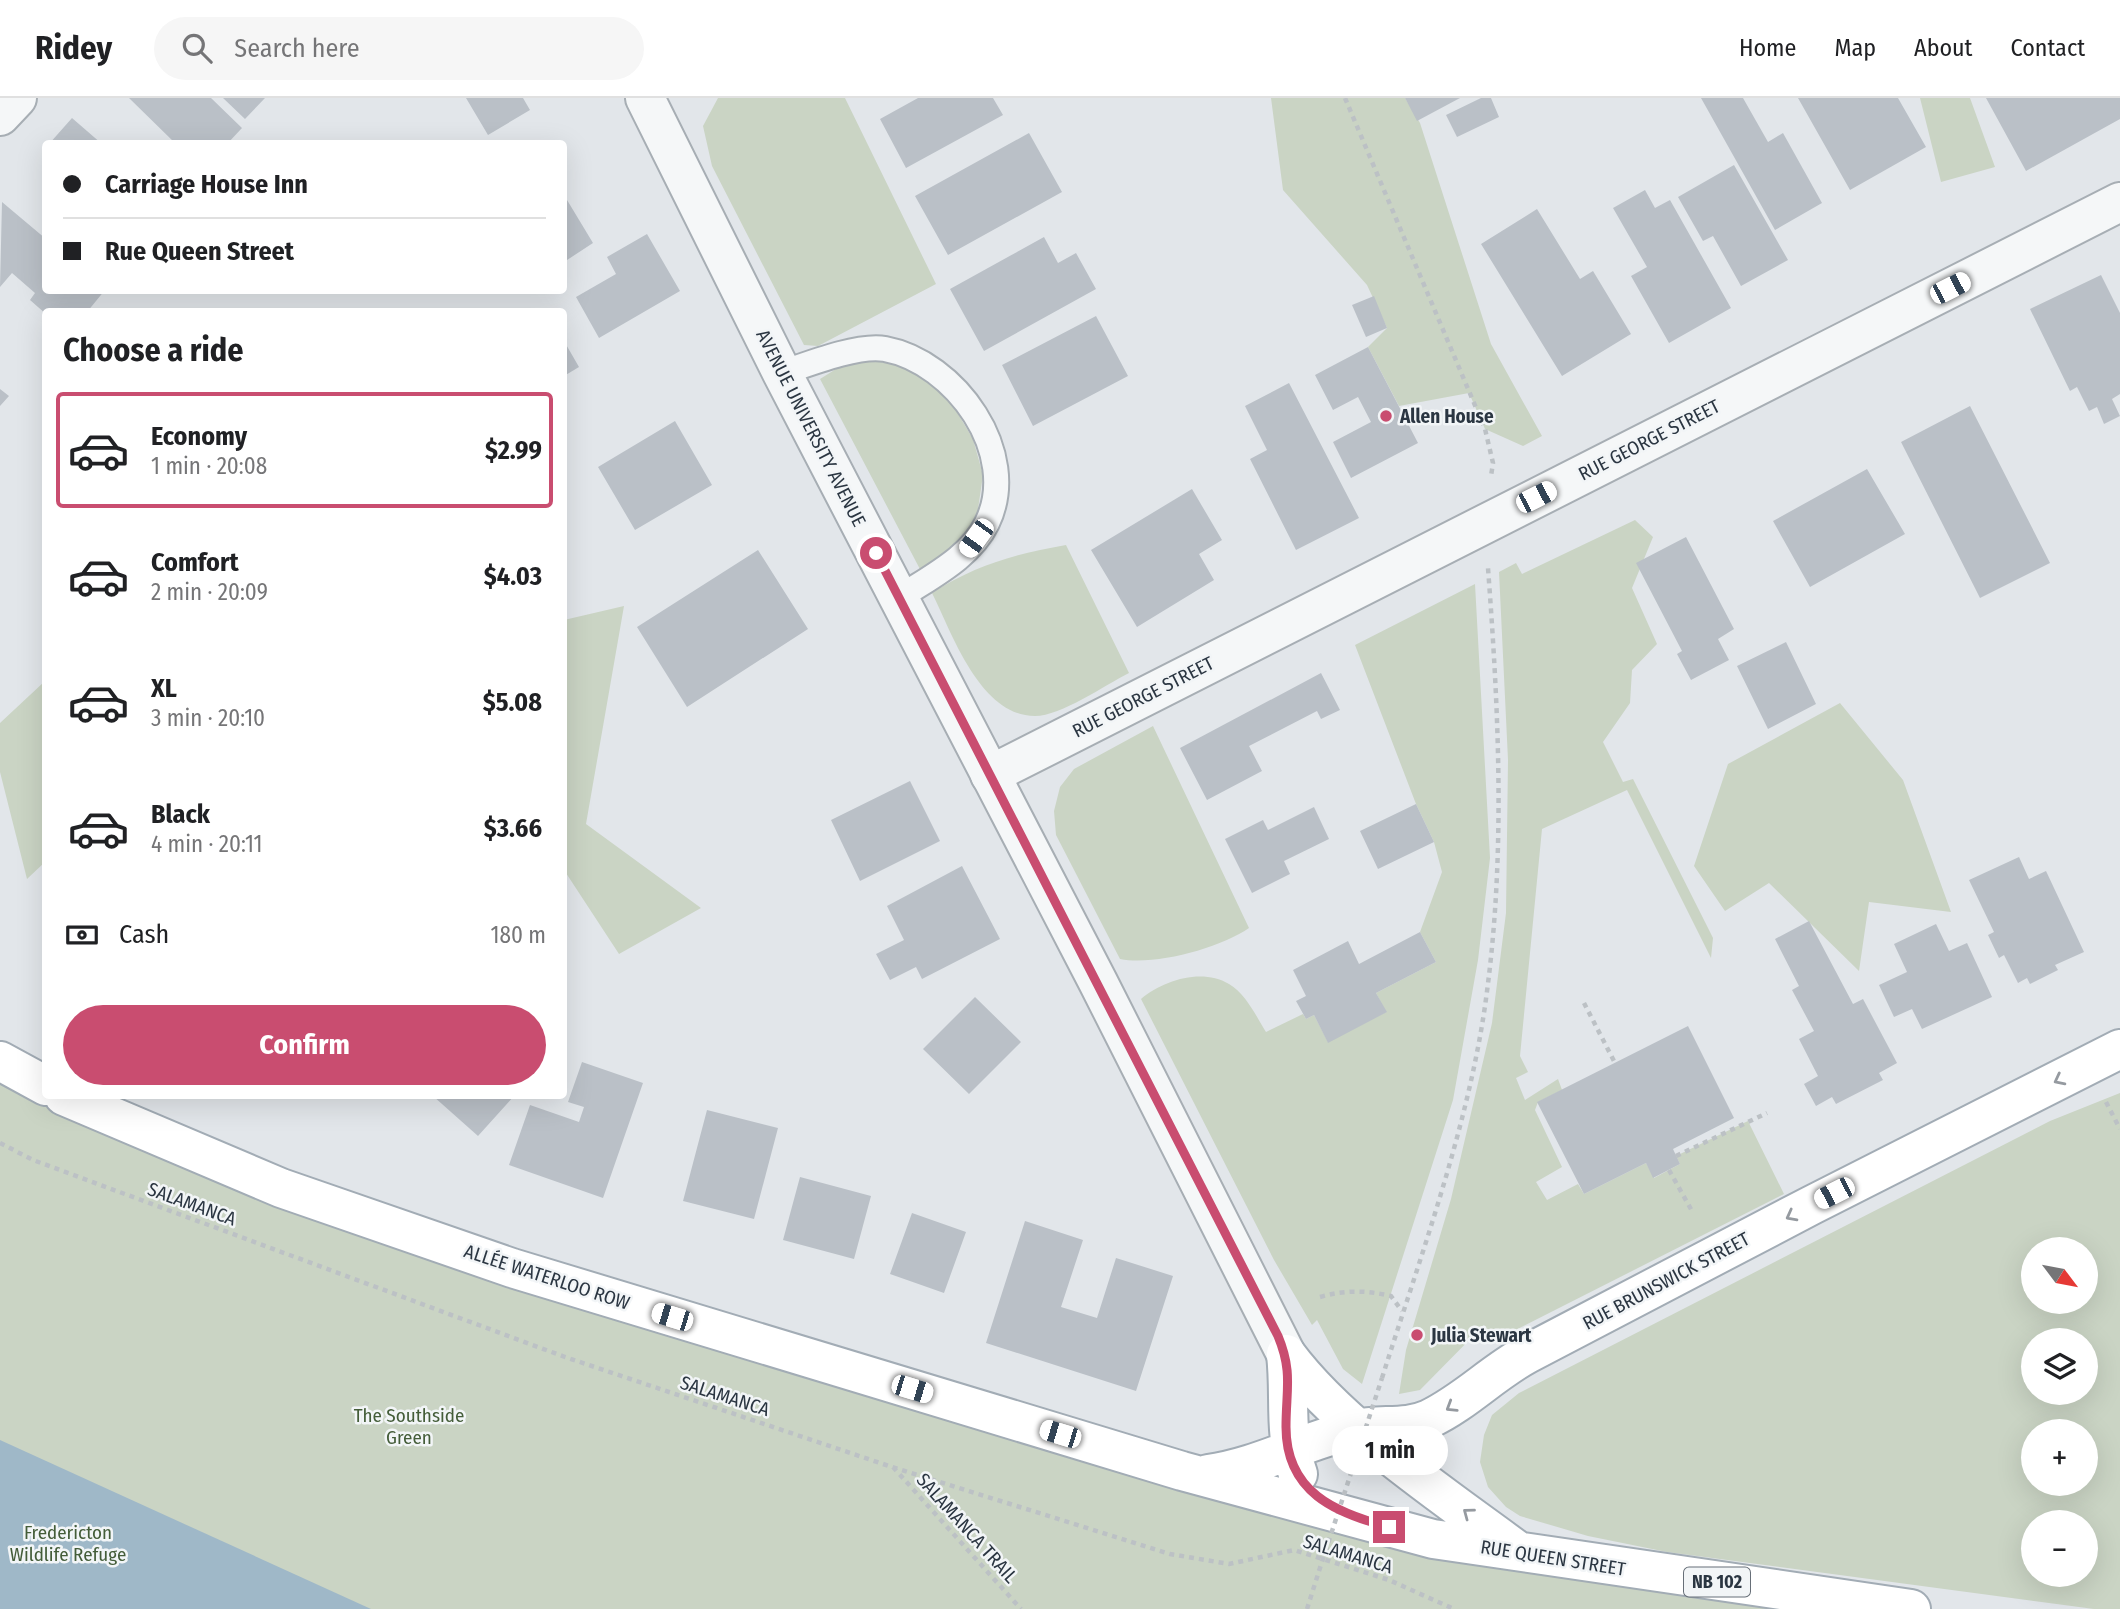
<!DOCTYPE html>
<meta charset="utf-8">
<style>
:root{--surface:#fff;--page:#f6f6f6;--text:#202124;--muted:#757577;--line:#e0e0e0;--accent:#c94d70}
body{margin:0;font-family:"Fira Sans Condensed",sans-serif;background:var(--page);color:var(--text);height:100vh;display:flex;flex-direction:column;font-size:26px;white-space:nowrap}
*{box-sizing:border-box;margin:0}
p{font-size:23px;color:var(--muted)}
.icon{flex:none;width:38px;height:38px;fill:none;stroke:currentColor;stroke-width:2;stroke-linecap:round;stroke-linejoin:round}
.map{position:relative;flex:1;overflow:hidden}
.details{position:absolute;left:42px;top:210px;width:525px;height:791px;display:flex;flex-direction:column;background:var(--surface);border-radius:7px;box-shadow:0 7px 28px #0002}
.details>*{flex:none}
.hud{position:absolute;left:42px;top:42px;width:525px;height:154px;border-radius:7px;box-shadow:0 7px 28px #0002;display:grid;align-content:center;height:154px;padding:0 21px;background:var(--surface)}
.needle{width:46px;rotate:122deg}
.buttons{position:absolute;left:2021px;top:1139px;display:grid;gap:14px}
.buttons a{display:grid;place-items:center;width:77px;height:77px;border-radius:50%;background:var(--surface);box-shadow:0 7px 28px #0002;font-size:35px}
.end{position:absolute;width:32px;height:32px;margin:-16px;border:9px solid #c94d70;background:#fff;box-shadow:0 0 0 4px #fff}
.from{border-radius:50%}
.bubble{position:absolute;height:49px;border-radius:24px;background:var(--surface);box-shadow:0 7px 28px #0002;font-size:23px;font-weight:700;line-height:49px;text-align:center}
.car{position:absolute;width:21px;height:42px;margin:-21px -10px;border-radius:9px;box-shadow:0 0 5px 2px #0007;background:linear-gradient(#fff 24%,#345 0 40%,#fff 0 76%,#345 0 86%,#fff 0)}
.hud b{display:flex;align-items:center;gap:24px;height:66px;font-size:26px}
.hud b+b{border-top:2px solid var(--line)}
.hud i{width:18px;height:18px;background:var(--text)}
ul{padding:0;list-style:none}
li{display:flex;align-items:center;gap:21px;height:116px;margin:0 14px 10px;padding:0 7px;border:4px solid transparent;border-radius:7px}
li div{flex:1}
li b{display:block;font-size:26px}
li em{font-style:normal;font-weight:700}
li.active{border-color:var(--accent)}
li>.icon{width:63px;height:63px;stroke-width:1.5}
h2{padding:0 21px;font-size:32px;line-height:84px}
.pay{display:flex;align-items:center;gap:18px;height:77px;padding:0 21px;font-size:26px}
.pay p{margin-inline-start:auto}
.cta{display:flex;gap:14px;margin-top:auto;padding:14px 21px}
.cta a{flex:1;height:80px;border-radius:42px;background:var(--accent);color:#fff;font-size:28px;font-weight:700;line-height:80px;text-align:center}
header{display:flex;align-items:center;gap:42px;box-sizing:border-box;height:98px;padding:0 35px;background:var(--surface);border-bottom:2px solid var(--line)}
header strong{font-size:33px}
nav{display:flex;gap:38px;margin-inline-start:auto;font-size:24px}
.search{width:490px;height:63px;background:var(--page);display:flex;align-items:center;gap:18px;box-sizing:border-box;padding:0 24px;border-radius:38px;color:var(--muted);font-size:26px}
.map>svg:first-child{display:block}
.green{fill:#cad4c4;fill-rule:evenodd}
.water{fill:#9fb8c8}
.building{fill:#bac0c7}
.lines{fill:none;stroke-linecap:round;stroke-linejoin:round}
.service-casing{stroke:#a7aeb4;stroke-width:28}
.minor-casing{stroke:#a7aeb4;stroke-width:42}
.tertiary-casing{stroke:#a7aeb4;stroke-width:42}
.primary-casing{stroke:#a2acb5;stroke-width:42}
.path{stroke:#bcc1c5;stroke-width:4.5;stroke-dasharray:5 5;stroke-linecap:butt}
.service{stroke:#f5f7f8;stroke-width:24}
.minor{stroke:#f5f7f8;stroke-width:38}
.tertiary{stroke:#f5f7f8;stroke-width:38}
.primary{stroke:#fff;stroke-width:38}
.path-bridge{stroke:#bcc1c5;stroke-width:4.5;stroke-dasharray:5 5;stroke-linecap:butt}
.oneway{stroke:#959aa0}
.route{stroke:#c94d70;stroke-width:9}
.poi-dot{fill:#c94d70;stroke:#f2f5f7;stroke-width:2.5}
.labels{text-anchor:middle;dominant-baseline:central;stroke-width:5;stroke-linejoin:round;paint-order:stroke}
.shield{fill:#f2f5f7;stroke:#676f78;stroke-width:2}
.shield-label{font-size:18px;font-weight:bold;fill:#2b3642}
.poi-label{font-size:19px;font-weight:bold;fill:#2b3642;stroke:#f2f5f7;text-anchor:start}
.street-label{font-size:19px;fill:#2b3642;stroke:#f2f5f7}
.park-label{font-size:19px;fill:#445d39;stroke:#f2f5f7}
</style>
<header>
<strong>Ridey</strong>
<div class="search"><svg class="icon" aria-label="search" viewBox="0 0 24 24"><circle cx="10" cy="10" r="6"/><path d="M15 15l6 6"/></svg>Search here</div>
<nav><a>Home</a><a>Map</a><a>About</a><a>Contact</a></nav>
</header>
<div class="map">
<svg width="2120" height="1511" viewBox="0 0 2120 1511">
<rect width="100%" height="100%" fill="#e2e6ea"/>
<path class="green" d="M718,0H845L936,186L818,248L804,247L712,68L703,28Z
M1271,0H1405L1420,25L1491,246L1542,338L1523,348L1485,331L1469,295L1399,308L1368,249L1387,230L1367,187L1283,92Z
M1920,0H1970L1995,69L1941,84Z
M871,263L903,266L942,289L973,341L983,377L977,418L956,449L922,475L820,281L844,266Z
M1635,422L1653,439L1632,490L1657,546L1632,572L1630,605L1603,644L1623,684L1633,681L1705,824L1713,840L1711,860L1627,692L1542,731L1520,958L1528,974L1516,980L1525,1002L1558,981L1562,992L1538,1004L1535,1012L1562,1069L1536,1084L1547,1102L1578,1086L1584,1096L1646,1065L1654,1080L1680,1066L1676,1058L1748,1023L1784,1096L1494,1243L1484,1227L1420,1292L1399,1296L1406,1252L1451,1101L1492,925L1506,815L1508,662L1499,474L1516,465L1522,476Z
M1066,447L1129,575C1105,587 1061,618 1035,618C980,618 952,535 932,495C976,467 1015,456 1066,447Z
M1475,486L1490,760L1478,862L1453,1002L1362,1286L1343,1271L1317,1222L1312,1227L1274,1162L1141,901C1164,882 1202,870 1229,886C1246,896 1256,918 1266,934L1303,916L1306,921L1314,917L1328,944L1386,914L1376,895L1436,864L1420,834L1442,774L1434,744L1416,706L1355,547Z
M624,508L586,726L701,810L619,856L564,772V522Z
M45,583V764L27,781L0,674V625Z
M1840,605L1903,682L1951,814L1869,804L1859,873L1769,785L1725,813L1694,768L1728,666Z
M1153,628L1249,830C1220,850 1155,868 1120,861L1056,737L1054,713L1060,689L1074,671Z
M0,963L281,1090L1346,1418L1919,1511H0Z
M2120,995V1511H2094L1667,1454L1588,1438L1520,1418L1506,1409L1488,1389L1480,1364L1484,1337L1492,1317L1519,1295L2050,1023ZM2034,1152H2086V1204H2034ZM2034,1242H2086V1295H2034ZM2034,1334H2086V1386H2034ZM2034,1424H2086V1477H2034Z"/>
<path class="water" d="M0,1342L371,1511H0Z"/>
<path class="building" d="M129,0H211L242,30L227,46H176Z
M223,0H265L245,21Z
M466,0H523L530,12L488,37Z
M918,0H993L1003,17L906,70L880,21Z
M1405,0H1460L1417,23Z
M1481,0H1491L1499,19L1457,39L1446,17Z
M1701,0H1743L1768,44L1783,35L1822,105L1775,132Z
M1798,0H1898L1926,49L1850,92Z
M1986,0H2120V21L2026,73Z
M72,20L102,46H49Z
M1029,35L1062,94L948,157L915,98Z
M1734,67L1788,162L1741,188L1713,138L1703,143L1678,99Z
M1645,92L1655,110L1670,102L1731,210L1669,245L1631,178L1647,169L1613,110Z
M564,97L593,145L564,164Z
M2,104L46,141V192H105L87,214L46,216L30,202L35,195L12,175L0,189Z
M1537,111L1580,181L1593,173L1631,236L1562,278L1481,146Z
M647,136L680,193L599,240L576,199L616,176L607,159Z
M1044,139L1058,165L1076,155L1096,191L984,253L950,191Z
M2101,177L2120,215V296L2112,301L2120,318L2104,326L2097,309L2089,313L2077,289L2070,293L2030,211Z
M1374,198L1387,230L1366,239L1352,207Z
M1096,218L1128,278L1033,328L1002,267Z
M564,243L579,269L564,278Z
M1368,249L1418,345L1351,380L1333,344L1371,324L1358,299L1333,312L1315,277Z
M1289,285L1359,420L1296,452L1250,361L1267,352L1245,308Z
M0,291L9,298L0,308Z
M1970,308L2050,465L1980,500L1901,344Z
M675,323L712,387L635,432L598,369Z
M1867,371L1905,436L1810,489L1773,423Z
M1192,391L1222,442L1199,456L1214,482L1137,529L1091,452Z
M1686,439L1734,531L1718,541L1729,562L1691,582L1677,556L1682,553L1636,465Z
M758,452L808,531L687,609L637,529Z
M1786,544L1816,606L1768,631L1737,568Z
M1321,575L1340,612L1321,621L1317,613L1249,648L1262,673L1207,702L1180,650Z
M910,683L940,743L860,783L831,722Z
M1416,706L1434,744L1378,771L1360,733Z
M1314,709L1329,741L1284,763L1290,776L1252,795L1225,741L1263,722L1268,732Z
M2019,759L2029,781L2046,773L2084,854L2055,867L2058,872L2030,886L2027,880L2018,885L2004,857L1999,860L1988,837L1994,834L1969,782Z
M962,768L1000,841L922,881L916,869L890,882L876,856L904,842L887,808Z
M1809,823L1853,906L1863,901L1897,965L1879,975L1883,982L1836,1006L1832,999L1816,1008L1804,986L1818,978L1799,941L1814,933L1792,892L1799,888L1775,841Z
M1936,826L1949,853L1967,845L1992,899L1922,931L1912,911L1894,919L1879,887L1907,874L1894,846Z
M1420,834L1436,864L1376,895L1387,914L1328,945L1314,917L1306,921L1296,903L1306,898L1293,872L1348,843L1359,866Z
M975,899L1021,944L969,996L923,951Z
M1688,928L1734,1020L1673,1051L1680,1066L1653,1080L1646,1065L1584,1096L1537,1004Z
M582,964L643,985L603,1100L509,1067L530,1007L579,1024L584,1009L568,1004Z
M433,998H514L478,1038Z
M707,1012L778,1030L754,1121L683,1103Z
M800,1079L871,1098L854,1161L783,1142Z
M912,1115L966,1134L944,1195L890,1176Z
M1025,1123L1083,1142L1061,1209L1097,1220L1116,1160L1173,1178L1136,1293L986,1245Z"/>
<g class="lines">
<g class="service-casing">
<path id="service" d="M782,275C808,266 859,246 885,251C955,264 1021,355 987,425C970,460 930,479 899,500"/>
</g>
<g class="minor-casing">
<path id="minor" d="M0,18L17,0
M990,677L2120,104"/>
</g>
<g class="tertiary-casing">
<path id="tertiary" d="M645,0L782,275L1098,884L1286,1256"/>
</g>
<g class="primary-casing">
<path id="primary" d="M0,963L46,988
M64,998L281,1090L512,1170L1182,1373L1433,1441L1911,1511
M1286,1256C1340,1329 1444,1398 1518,1453
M1286,1256C1291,1299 1283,1334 1298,1376
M1208,1376C1260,1369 1305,1342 1356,1331C1380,1325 1405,1332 1429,1321C1465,1304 1492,1275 1527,1256L1812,1107L2120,951"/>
</g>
<path class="path" d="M1345,0L1485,331L1493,365L1491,378
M1584,905L1615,965
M2106,1004L2120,1031
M0,1045L33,1062L565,1259L892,1369L1170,1456L1229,1466L1294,1452L1389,1482L1454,1511
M1676,1058L1767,1015
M1669,1072L1692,1113
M1320,1199C1344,1192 1366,1192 1391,1198L1402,1213
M1382,1280C1420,1160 1467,1032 1485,908C1506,761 1499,618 1488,470
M893,1369L1021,1511
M1307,1511L1319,1473"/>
<use href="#service" class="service"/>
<use href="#minor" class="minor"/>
<use href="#tertiary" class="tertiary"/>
<use href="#primary" class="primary"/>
<path class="path-bridge" d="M1319,1473L1382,1280"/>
</g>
<defs><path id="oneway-chevron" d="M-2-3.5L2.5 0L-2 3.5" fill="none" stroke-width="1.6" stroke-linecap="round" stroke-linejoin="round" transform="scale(1.75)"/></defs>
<g class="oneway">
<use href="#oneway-chevron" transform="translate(2059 982) rotate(153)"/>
<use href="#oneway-chevron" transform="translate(1791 1118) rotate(152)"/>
<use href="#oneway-chevron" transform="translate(1451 1309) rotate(148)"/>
<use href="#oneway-chevron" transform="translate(1468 1415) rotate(-143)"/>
</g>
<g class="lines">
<path class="route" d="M876,455L1278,1238C1293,1274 1286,1292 1286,1329C1286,1394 1335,1415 1389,1429"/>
</g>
<g class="poi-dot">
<circle cx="1386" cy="318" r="7"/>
<circle cx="1417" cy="1237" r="7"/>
</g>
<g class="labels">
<rect class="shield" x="1684" y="1469.5" width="66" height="29" rx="5"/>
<g class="shield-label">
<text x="1717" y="1484">NB 102</text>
</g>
<g class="poi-label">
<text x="1400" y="318">Allen House</text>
<text x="1431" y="1237">Julia Stewart</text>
</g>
<g class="street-label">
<text transform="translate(811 330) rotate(63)">AVENUE UNIVERSITY AVENUE</text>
<text transform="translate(1649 342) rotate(-27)">RUE GEORGE STREET</text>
<text transform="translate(1143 599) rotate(-27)">RUE GEORGE STREET</text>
<text transform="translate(192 1106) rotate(20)">SALAMANCA</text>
<text transform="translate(547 1179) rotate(18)">ALLÉE WATERLOO ROW</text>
<text transform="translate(1666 1183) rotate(-28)">RUE BRUNSWICK STREET</text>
<text transform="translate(725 1298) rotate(18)">SALAMANCA</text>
<text transform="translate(967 1430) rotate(48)">SALAMANCA TRAIL</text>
<text transform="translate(1348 1456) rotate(17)">SALAMANCA</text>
<text transform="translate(1553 1460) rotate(9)">RUE QUEEN STREET</text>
</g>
<g class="park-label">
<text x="409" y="1317">The Southside<tspan x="409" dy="22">Green</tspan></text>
<text x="68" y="1434">Fredericton<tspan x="68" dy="22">Wildlife Refuge</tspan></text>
</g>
</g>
</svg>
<div class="buttons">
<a><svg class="needle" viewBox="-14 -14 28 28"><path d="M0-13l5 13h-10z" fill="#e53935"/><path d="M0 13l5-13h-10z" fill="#757577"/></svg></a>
<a><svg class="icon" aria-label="layers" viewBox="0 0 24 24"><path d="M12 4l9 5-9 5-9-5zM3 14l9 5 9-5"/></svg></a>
<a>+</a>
<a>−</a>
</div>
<i class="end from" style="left:876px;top:455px"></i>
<i class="end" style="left:1389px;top:1429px"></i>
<div class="bubble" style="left:1332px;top:1328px;width:116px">1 min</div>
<i class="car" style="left:1950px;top:190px;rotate:63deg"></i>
<i class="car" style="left:1536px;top:399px;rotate:63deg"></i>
<i class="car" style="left:976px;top:440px;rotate:216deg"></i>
<i class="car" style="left:1834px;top:1095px;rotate:243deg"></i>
<i class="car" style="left:672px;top:1219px;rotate:287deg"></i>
<i class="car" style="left:912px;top:1291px;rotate:107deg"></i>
<i class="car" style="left:1060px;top:1336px;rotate:287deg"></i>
<div class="hud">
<b><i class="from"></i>Carriage House Inn</b>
<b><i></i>Rue Queen Street</b>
</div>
<section class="details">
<h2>Choose a ride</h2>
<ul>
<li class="active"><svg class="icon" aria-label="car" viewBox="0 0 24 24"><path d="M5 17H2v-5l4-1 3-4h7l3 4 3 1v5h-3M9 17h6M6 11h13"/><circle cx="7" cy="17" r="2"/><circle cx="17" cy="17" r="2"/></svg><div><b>Economy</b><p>1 min · 20:08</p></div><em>$2.99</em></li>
<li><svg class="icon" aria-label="car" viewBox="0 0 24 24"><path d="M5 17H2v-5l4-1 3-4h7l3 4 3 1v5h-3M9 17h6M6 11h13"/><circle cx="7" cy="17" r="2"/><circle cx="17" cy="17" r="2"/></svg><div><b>Comfort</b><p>2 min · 20:09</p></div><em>$4.03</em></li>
<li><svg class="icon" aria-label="car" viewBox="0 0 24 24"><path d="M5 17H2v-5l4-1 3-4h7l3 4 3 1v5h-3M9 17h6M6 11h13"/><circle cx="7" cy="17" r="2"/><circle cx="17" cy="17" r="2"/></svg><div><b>XL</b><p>3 min · 20:10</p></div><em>$5.08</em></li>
<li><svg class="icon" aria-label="car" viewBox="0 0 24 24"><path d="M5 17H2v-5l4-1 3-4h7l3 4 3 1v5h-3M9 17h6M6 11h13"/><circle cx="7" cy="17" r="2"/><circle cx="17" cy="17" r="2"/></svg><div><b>Black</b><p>4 min · 20:11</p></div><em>$3.66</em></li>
</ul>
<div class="pay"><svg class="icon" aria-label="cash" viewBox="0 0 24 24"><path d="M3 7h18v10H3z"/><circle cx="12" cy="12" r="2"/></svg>Cash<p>180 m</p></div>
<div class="cta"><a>Confirm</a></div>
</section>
</div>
